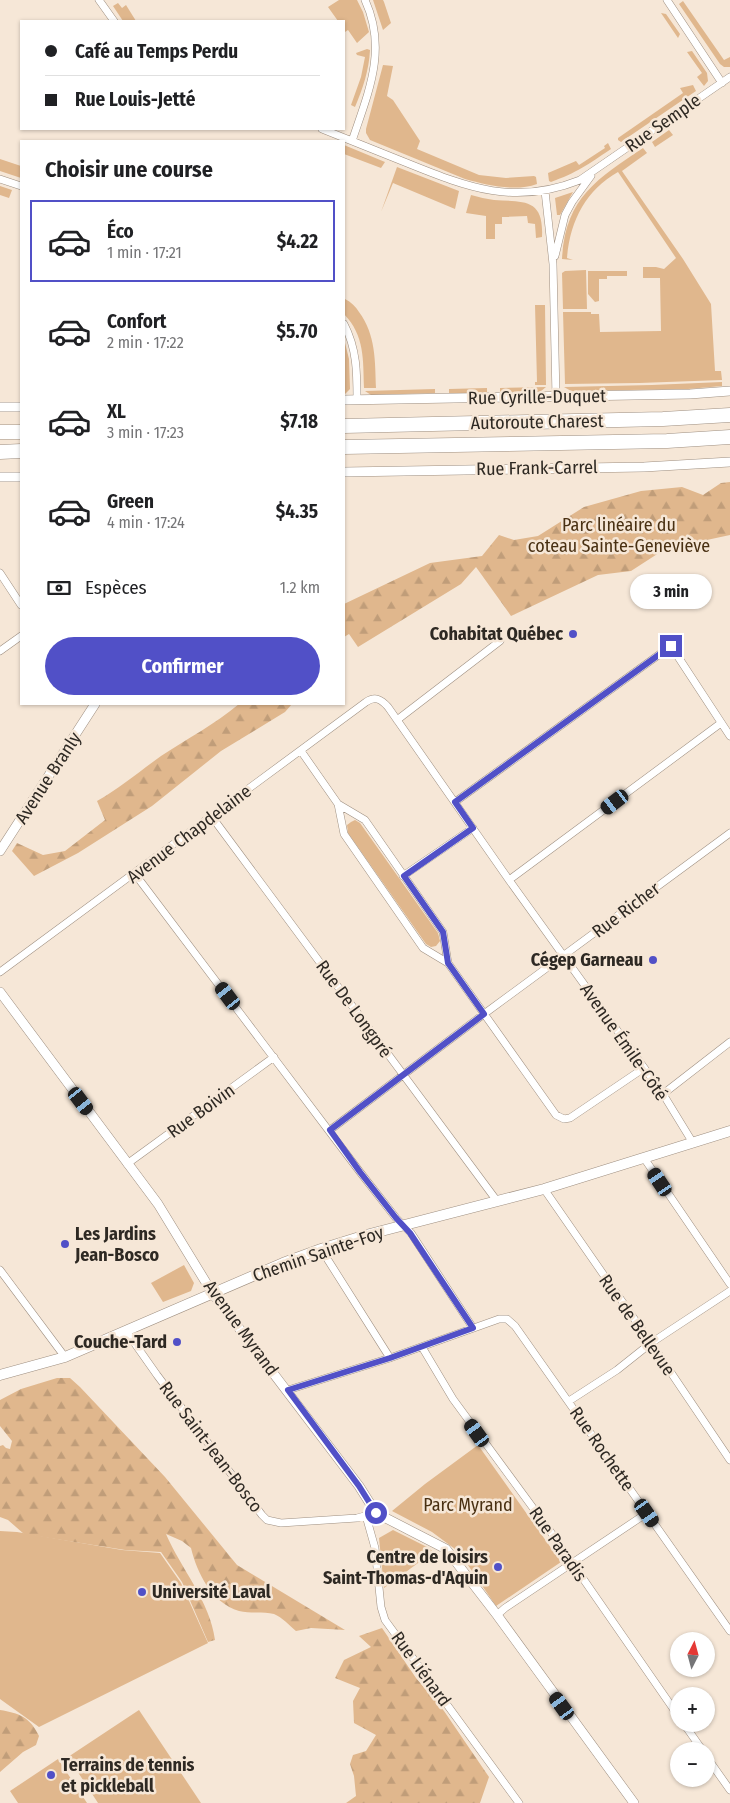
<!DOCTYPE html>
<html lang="fr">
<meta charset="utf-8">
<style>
:root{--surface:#fff;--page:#f2f2f2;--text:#202124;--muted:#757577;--line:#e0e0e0;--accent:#5150c7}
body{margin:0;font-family:"Fira Sans Condensed",sans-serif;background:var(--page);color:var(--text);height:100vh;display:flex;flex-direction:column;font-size:19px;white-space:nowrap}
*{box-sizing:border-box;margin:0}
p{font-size:16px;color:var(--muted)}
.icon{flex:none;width:28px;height:28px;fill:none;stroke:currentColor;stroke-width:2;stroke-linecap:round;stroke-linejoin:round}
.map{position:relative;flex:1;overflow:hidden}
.side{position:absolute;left:20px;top:140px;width:325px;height:565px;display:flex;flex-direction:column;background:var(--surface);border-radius:0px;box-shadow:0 1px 4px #0004}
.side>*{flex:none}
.guide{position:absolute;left:20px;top:20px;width:325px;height:110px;border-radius:0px;box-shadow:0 1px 4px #0004;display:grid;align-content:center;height:110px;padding:0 25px;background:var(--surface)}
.needle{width:32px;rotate:6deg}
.fabs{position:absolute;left:670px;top:1632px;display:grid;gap:10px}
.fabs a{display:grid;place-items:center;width:45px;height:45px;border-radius:50%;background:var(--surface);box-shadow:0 1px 4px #0004;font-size:25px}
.end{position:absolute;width:22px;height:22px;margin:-11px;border:6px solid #5150c7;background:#fff;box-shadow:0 0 0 2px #fff}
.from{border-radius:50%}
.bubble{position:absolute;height:35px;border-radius:18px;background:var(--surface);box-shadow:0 1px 4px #0004;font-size:16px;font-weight:700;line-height:35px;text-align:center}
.car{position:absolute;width:15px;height:30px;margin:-15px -8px;border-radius:6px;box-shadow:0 0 4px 1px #0007;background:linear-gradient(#222 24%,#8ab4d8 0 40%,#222 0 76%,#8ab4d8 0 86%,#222 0)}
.guide b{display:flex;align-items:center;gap:18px;height:48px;font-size:19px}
.guide b+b{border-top:1px solid var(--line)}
.guide i{width:12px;height:12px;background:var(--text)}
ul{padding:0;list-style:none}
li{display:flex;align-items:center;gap:15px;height:82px;margin:0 10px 8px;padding:0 15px;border:2px solid transparent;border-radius:0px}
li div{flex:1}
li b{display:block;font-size:19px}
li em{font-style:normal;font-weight:700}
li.on{border-color:var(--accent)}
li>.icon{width:45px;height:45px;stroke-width:1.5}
h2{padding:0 25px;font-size:22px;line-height:60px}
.pay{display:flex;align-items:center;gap:12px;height:55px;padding:0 25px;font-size:19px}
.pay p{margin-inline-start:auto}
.action{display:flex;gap:10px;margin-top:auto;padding:10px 25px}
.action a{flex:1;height:58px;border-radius:30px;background:var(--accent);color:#fff;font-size:20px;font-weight:700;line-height:58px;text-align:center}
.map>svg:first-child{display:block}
.green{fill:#e0b78d}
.forest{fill:url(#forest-firs)}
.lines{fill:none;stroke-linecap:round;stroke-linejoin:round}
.minor-casing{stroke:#9e8f81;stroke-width:8}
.tertiary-casing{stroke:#9e8f81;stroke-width:10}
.secondary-casing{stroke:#9e8f81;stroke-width:11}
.motorway-casing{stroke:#9e8f81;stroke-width:15}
.minor{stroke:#fff;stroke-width:7}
.tertiary{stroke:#fff;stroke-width:9}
.secondary{stroke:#fff;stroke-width:10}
.motorway{stroke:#fff;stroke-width:14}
.route{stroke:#5150c7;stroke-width:6}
.poi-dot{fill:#5150c7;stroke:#f6e7d7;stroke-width:2}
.labels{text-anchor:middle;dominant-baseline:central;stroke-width:5;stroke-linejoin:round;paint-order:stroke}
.street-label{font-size:18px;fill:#2e2923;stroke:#f6e7d7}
.park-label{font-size:18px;fill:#493012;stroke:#f6e7d7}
.poi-label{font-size:18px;font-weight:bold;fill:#2e2923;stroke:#f6e7d7;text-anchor:end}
</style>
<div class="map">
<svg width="730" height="1803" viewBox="0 0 730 1803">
<defs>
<pattern id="forest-firs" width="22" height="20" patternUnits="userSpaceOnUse" patternTransform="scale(1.25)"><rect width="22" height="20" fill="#e0b78d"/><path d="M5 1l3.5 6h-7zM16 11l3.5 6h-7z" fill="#c09d79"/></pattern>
</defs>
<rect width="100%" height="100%" fill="#f6e7d7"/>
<path class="green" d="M339,0H357L363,12L369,32L357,43L348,30L345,32L344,21H338L328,7Z
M373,0H383L384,2L391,23L383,30Z
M683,1L724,60L730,57V67H724L720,64L679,4Z
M118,3L122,8L126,5L136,21H123L113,6Z
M661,13L666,14L680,34L678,38Z
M367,49L370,50C369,70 363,88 355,107L351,105L361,77L365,57L357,55L356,53Z
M692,51L707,73L708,81L704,86L697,77L702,73L687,52Z
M383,65L393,66L387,96L393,100L420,141L417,149L479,175L506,178L534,176L536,177L537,184C515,192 487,185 465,179L370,140L366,133V129Z
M693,85L696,91L621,142L618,140V138L683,93L680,88Z
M669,130L673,135L655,147L652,142Z
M608,143L611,149C589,164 576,173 551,182L549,181L548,173L576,161L579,165L605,148L604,146Z
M344,145L385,162L381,168L344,154Z
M643,148L647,153L622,171L683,259L711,304L715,371H721L722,380L639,383L565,384L563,312H591V314H599L600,332L661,331L660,278H643V267H656L664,269L676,258L618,172C586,190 570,221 567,258L573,260L562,259C565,198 597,179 643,148Z
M0,159L21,166V178L0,171Z
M397,167L459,191L455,209L393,183L381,212Z
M0,186L12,190L9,198L0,195Z
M573,192L560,215H557L555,198Z
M471,195C479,197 486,199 494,200C524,202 544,198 542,237L536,238L535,224L528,223L527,216L502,217V224H495V239H486V216L466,213Z
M586,270L587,309H563L562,273L565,271Z
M588,271H627V276H607V279H599V301L595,302L588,294Z
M345,299C351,302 356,307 359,312C376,335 375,361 376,388H364C363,360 365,336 344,314V302Z
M535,305H545L546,385H535V382H537Z
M344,339L349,359L350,389L344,395Z
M722,382V386L688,389L571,391L564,387L652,385Z
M546,387L540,392H500V388Z
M487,388V393H449V389Z
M435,389V393L371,395L365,391Z
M355,820L360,823L438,933L440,941L436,946L431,947L426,944L348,833L347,825L351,822Z
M184,1265L194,1283L191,1291L163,1302L151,1283Z
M478,1445L561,1562L496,1606L459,1552L432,1532L392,1511L425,1484Z
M393,1530L429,1548L433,1552L384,1588L379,1538Z
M0,1531L17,1532L122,1550L160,1553L181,1583L208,1643L39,1727L0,1699Z
M139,1710L201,1803H98L68,1757Z
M58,1759L87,1803H18L10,1791Z"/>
<path class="forest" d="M730,482V535L665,549L631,571L598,575L511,616L476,567L461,584L358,647L349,634L344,637V604L430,563L482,556L499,535L514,540L538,536L584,507L641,491L682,487L703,495L721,483Z
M239,704H292L285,712L221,751L152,806L78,853L34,876L12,851L17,843L43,855L65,851L105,820L97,801C120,788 140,771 161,756C187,739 215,724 239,704Z
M57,1378H70L80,1387L165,1477L237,1565L345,1630L311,1628L296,1631C290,1626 282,1617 274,1614C263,1611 250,1614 239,1611C212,1603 197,1573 191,1548L182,1541L166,1534C181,1569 210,1601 215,1640L208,1642L182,1582L161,1552L125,1550L24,1534L8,1520L0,1517V1446L3,1445L6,1448L10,1449L12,1441L0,1426V1400L21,1389Z
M382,1628L416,1678L444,1711L489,1777L480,1803H346L356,1796L354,1776L350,1764L353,1755L366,1751L376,1735L354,1723L353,1701L360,1688L335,1678L344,1660L371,1647L359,1636Z
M0,1710C19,1713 30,1717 39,1736L36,1745L23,1752L0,1772Z"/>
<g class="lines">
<g class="minor-casing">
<path id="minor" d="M99,0L114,21
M667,0L722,83
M322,129C350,140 379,152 407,163C469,188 515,206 580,180L730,77
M352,141C368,93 388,50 365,0
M0,179L21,186
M545,191L553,264L556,397
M555,256L565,215L572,202L591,176
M344,324C357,349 357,373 357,400
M0,573L21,605
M0,651L21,636
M397,720L500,641
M301,751L338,804L344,834L423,948L448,963
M455,802L671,646L730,736
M338,804L365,820L443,932L448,963L556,1115L564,1119L570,1118L644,1068
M212,817L497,1201
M135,874L360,1172L396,1218L411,1233L473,1328
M403,876L473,828
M509,880L721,723
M0,972L366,702C375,696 381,699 388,707L509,880L663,1094L693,1143
M663,1094L730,1042
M330,1130L484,1014L730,833
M644,1158L730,1284
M127,1164L274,1057
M544,1189L651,1343L730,1460
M321,1249L390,1358
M0,1270L65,1357
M126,1331L157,1375L262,1515L267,1520L281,1523L357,1518L376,1513
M422,1347L453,1399L550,1531L679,1717
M288,1390L390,1358L499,1319H507L515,1326L730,1631
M569,1401L617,1370L651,1343L730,1291
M366,1516L375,1548L381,1607L385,1620L519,1803
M497,1615L505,1608L647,1513
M684,1724L703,1751
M706,1756L730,1790"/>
</g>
<g class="tertiary-casing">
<path id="tertiary" d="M344,400L690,394L730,391
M0,407H21
M344,472L644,467L730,462
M0,477H21
M0,851L95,704
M0,992L158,1204L213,1294L359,1486L376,1513L446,1549L497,1615L634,1803"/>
</g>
<g class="secondary-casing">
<path id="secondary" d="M0,1375L65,1357L283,1263L321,1249L366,1235L544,1189L730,1131"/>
</g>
<g class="motorway-casing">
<path id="motorway" d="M344,426L663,419L730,415
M0,432H21
M344,447L667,441L730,437
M0,452L21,451"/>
</g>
<use href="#minor" class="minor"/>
<use href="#tertiary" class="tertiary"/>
<use href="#secondary" class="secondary"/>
<use href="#motorway" class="motorway"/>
</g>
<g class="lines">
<path class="route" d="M376,1513L359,1486L288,1390L390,1358L473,1328L410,1233L396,1218L360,1172L330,1130L484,1014L448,963L443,932L404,876L473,828L455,802L671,646"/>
</g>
<g class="poi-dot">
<circle cx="573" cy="634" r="5"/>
<circle cx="653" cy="960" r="5"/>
<circle cx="65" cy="1244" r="5"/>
<circle cx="177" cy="1342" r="5"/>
<circle cx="498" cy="1567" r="5"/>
<circle cx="142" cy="1592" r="5"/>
<circle cx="51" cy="1775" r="5"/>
</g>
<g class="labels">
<g class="street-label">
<text transform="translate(663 123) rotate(-35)">Rue Semple</text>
<text transform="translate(537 397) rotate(-1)">Rue Cyrille-Duquet</text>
<text transform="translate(537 422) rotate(-1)">Autoroute Charest</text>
<text transform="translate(537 468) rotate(-1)">Rue Frank-Carrel</text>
<text transform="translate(48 778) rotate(-57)">Avenue Branly</text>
<text transform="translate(189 834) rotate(-37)">Avenue Chapdelaine</text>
<text transform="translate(626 910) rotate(-37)">Rue Richer</text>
<text transform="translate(354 1009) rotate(54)">Rue De Longpré</text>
<text transform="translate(624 1042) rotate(55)">Avenue Émile-Côté</text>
<text transform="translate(201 1111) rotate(-36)">Rue Boivin</text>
<text transform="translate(318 1254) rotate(-19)">Chemin Sainte-Foy</text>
<text transform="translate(637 1325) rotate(55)">Rue de Bellevue</text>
<text transform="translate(241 1328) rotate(54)">Avenue Myrand</text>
<text transform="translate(211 1447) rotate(53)">Rue Saint-Jean-Bosco</text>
<text transform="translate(602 1449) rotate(55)">Rue Rochette</text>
<text transform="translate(558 1544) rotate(55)">Rue Paradis</text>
<text transform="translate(421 1669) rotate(54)">Rue Liénard</text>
</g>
<g class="park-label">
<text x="619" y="525">Parc linéaire du<tspan x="619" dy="21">coteau Sainte-Geneviève</tspan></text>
<text x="468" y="1505">Parc Myrand</text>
</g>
<g class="poi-label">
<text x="563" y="634">Cohabitat Québec</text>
<text x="643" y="960">Cégep Garneau</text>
<text x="75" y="1234" text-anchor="start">Les Jardins<tspan x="75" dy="21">Jean-Bosco</tspan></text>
<text x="167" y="1342">Couche-Tard</text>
<text x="488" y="1557">Centre de loisirs<tspan x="488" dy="21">Saint-Thomas-d'Aquin</tspan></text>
<text x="152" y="1592" text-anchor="start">Université Laval</text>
<text x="61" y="1765" text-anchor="start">Terrains de tennis<tspan x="61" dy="21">et pickleball</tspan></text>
</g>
</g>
</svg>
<div class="fabs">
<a><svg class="needle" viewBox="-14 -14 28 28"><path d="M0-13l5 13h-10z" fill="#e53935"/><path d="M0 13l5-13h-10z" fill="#757577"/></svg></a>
<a>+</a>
<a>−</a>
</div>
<i class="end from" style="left:376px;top:1513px"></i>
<i class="end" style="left:671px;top:646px"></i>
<div class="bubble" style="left:630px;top:574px;width:82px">3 min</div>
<i class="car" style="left:615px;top:802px;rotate:233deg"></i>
<i class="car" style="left:228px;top:996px;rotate:323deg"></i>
<i class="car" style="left:81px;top:1101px;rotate:143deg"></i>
<i class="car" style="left:660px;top:1182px;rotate:326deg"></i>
<i class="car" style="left:477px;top:1433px;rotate:324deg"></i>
<i class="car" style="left:647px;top:1513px;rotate:145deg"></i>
<i class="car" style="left:562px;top:1706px;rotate:324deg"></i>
<div class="guide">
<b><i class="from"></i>Café au Temps Perdu</b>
<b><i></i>Rue Louis-Jetté</b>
</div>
<section class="side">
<h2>Choisir une course</h2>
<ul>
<li class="on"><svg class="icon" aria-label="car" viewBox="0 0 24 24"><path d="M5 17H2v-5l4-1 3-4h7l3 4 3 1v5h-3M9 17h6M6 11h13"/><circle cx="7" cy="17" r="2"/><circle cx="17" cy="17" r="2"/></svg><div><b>Éco</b><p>1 min · 17:21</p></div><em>$4.22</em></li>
<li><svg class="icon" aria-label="car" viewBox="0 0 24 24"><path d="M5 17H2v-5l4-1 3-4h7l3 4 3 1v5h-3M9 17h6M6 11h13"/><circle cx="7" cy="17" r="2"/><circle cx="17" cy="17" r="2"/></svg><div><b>Confort</b><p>2 min · 17:22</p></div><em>$5.70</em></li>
<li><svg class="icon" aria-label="car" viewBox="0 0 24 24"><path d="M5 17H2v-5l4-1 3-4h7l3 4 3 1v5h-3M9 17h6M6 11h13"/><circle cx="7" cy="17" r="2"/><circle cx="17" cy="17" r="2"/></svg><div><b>XL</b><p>3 min · 17:23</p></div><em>$7.18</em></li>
<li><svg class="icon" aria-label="car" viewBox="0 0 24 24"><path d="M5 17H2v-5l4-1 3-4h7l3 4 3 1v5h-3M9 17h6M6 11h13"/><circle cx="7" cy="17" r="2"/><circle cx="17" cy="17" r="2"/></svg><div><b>Green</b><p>4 min · 17:24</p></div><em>$4.35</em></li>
</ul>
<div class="pay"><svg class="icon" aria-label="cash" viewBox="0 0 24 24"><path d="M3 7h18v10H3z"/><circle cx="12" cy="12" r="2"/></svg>Espèces<p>1.2 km</p></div>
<div class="action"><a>Confirmer</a></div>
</section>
</div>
